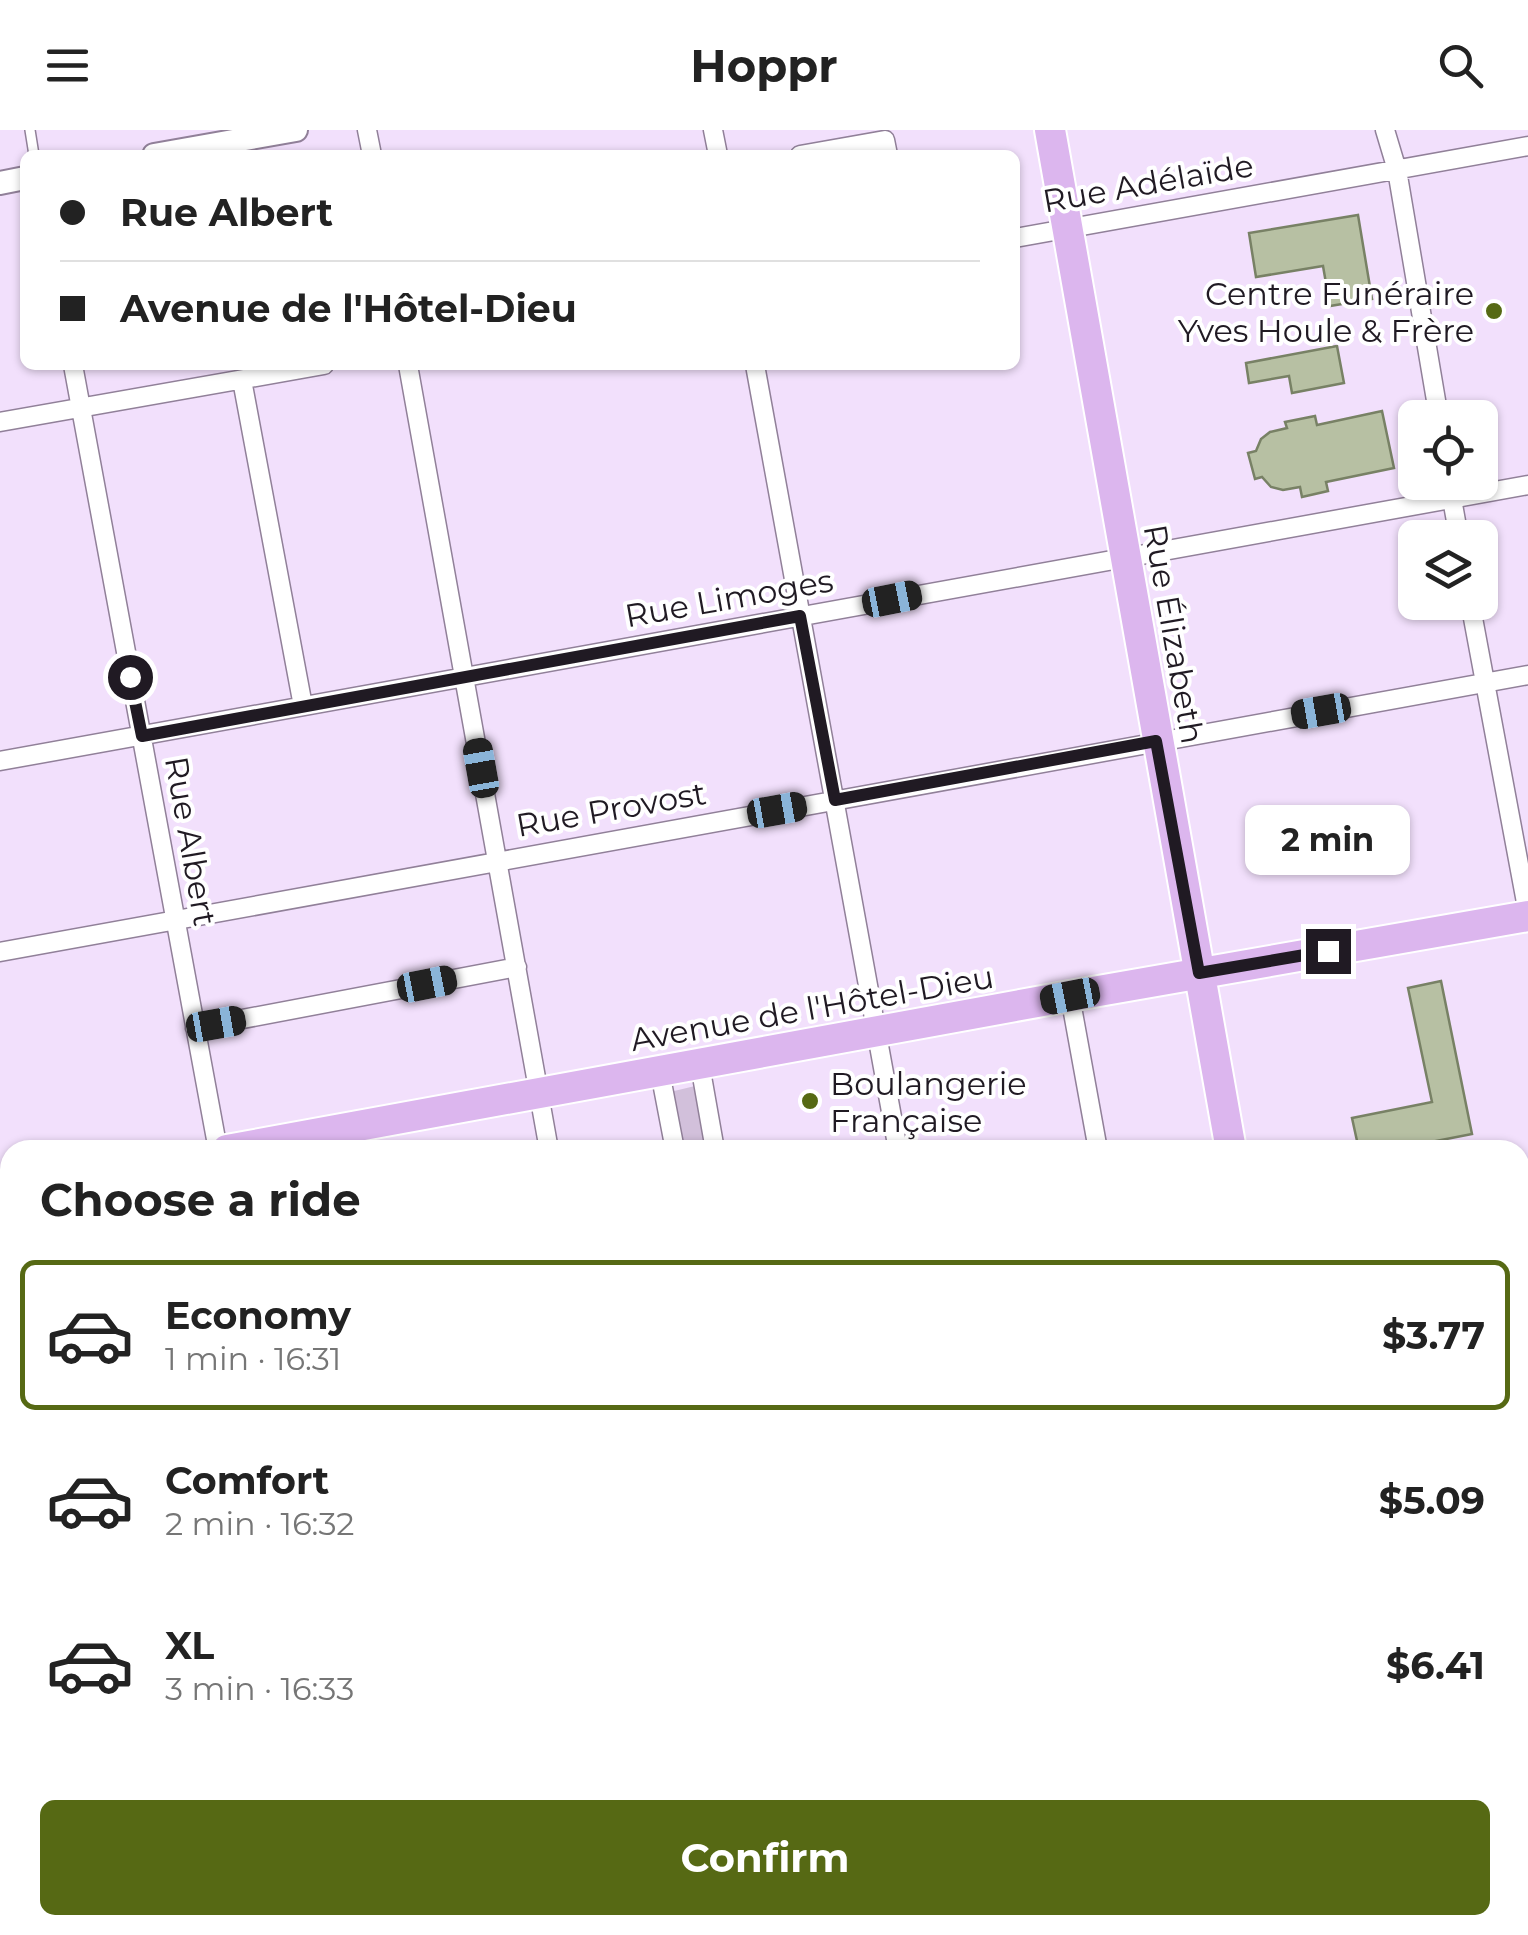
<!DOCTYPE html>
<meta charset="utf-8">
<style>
:root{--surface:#fff;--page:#f6f6f6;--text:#222;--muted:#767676;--line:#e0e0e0;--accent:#566914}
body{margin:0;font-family:Montserrat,sans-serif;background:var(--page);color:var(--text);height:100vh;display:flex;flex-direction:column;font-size:38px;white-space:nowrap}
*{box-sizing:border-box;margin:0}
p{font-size:32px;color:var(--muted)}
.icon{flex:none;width:55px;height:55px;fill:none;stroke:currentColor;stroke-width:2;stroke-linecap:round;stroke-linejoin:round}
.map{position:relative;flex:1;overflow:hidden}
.sheet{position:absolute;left:0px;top:1010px;width:1530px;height:795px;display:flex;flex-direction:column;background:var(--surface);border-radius:30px 30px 0 0;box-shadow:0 2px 8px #0004}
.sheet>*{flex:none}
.guide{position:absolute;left:20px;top:20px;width:1000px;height:220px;border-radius:15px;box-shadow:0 2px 8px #0004;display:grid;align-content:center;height:220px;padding:0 40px;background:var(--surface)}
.tools{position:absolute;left:1398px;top:270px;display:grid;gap:20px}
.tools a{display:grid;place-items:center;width:100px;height:100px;border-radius:15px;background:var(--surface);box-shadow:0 2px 8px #0004;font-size:50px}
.end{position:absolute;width:45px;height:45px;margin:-22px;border:12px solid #201a23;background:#fff;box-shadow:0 0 0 5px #fff}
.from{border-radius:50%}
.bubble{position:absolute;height:70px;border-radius:15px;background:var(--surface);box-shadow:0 2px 8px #0004;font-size:32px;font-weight:700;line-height:70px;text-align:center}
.car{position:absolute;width:30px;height:60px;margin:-30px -15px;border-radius:12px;box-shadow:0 0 8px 2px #0007;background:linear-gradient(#222 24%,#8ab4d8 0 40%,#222 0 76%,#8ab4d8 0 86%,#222 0)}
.guide b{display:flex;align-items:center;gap:35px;height:95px;font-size:38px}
.guide b+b{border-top:2px solid var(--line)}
.guide i{width:25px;height:25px;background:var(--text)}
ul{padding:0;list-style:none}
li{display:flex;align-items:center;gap:30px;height:150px;margin:0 20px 15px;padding:0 20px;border:5px solid transparent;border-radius:15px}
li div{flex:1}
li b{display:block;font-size:38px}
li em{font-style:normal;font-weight:700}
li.current{border-color:var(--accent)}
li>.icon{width:90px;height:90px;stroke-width:1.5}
h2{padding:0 40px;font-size:45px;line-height:120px}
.cta{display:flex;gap:20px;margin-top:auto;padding:20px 40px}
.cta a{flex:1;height:115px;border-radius:15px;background:var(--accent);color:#fff;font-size:40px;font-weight:700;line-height:115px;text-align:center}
header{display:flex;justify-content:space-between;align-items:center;height:130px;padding:0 40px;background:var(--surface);font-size:45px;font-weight:700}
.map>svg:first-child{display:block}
.green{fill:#d2c0db}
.building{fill:#b7c0a3;stroke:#788165;stroke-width:2.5}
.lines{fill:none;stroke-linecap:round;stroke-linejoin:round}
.service-casing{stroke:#918099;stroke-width:12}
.minor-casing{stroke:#918099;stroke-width:21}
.tertiary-casing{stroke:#918099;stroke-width:26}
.primary-casing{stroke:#fff;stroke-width:34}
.service{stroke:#fff;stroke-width:9}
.minor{stroke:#fff;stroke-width:18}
.tertiary{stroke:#fff;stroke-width:22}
.primary{stroke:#dcb6ee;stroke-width:30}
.route{stroke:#201a23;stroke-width:12}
.poi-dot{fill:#566914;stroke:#fff;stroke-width:4}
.labels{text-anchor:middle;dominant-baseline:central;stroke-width:8;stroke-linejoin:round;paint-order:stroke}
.street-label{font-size:32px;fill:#201a23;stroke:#fff}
.poi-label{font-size:32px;fill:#201a23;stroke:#fff;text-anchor:end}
</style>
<header><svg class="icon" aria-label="menu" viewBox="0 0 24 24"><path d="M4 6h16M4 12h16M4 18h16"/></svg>Hoppr<svg class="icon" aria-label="search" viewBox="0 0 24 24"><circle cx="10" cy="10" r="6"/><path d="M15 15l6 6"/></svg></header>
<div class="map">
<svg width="1528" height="1805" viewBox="0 0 1528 1805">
<rect width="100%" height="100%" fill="#f2e0fc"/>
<path class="green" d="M695,956L709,1020H681L670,962Z"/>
<path class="building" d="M1358,85L1372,169L1330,176L1323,136L1256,147L1249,103Z
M1337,216L1344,253L1292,263L1289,246L1249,253L1246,233Z
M1382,281L1394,338L1326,352L1328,361L1302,367L1300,357L1283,360L1271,357L1262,347L1255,349L1248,323L1256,321L1261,309L1270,302L1287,298L1285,292L1315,286L1317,295Z
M1441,851L1472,1004L1390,1020H1359L1352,988L1432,972L1408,858Z"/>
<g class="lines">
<g class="service-casing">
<path id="service" d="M30,0L34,25"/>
</g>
<g class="minor-casing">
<path id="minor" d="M367,0L372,25
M713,0L718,25
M1385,0L1397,40L1439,288
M800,25L885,10L888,25
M1015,108L1528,16
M73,235L218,1020
M408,235L549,1020
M755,235L898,1020
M242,250L303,576
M0,292L324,235
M1449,352L1459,408
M1470,472L1528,783
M0,631L1528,355
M0,822L1528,545
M1070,866L1098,1020
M195,898L517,837
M700,935L715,1020
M660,942L675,1020
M1520,1122L1528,1121
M0,1402L10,1401
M1520,1461L1528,1460
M0,1572L10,1570
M0,1737L10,1736
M39,1795L40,1805
M690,1795L692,1805
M1036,1795L1037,1805
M1470,1805L1528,1794"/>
</g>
<g class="tertiary-casing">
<path id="tertiary" d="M154,25L296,0
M0,53L25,48
M0,1295L10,1308
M394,1795L402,1805"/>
</g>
<g class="primary-casing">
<path id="primary" d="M1050,0L1231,1020
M227,1020L1070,866L1528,786
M0,1060L10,1059
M1370,1795L1372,1805"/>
</g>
<use href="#service" class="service"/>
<use href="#minor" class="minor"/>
<use href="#tertiary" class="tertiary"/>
<use href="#primary" class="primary"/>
</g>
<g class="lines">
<path class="route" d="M130,547L142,606L800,486L835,670L1156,611L1199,843L1328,821"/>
</g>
<g class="poi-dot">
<circle cx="1494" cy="181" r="10"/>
<circle cx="810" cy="971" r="10"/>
</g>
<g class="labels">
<g class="street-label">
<text transform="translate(1148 53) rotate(-10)">Rue Adélaïde</text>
<text transform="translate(729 468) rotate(-10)">Rue Limoges</text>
<text transform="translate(1174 504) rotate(80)">Rue Élizabeth</text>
<text transform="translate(611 679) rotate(-10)">Rue Provost</text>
<text transform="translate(191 711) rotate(80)">Rue Albert</text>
<text transform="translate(812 878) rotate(-10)">Avenue de l'Hôtel-Dieu</text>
</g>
<g class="poi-label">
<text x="1474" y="163">Centre Funéraire<tspan x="1474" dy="37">Yves Houle &amp; Frère</tspan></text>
<text x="830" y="953" text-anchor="start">Boulangerie<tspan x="830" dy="37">Française</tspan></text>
</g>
</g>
</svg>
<div class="tools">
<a><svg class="icon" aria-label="locate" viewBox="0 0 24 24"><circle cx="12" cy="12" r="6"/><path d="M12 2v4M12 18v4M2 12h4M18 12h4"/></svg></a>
<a><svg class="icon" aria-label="layers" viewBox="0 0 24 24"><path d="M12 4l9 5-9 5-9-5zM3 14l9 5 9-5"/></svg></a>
</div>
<i class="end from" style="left:130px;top:547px"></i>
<i class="end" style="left:1328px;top:821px"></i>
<div class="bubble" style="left:1245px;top:675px;width:165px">2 min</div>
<i class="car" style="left:892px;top:469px;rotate:79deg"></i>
<i class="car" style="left:1321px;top:581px;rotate:260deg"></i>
<i class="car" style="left:481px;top:638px;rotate:350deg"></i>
<i class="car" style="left:777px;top:680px;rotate:80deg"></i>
<i class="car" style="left:427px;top:854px;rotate:79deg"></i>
<i class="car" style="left:1070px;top:866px;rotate:259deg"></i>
<i class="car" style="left:216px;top:894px;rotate:80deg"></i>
<div class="guide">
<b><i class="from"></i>Rue Albert</b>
<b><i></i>Avenue de l'Hôtel-Dieu</b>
</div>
<section class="sheet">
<h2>Choose a ride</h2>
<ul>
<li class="current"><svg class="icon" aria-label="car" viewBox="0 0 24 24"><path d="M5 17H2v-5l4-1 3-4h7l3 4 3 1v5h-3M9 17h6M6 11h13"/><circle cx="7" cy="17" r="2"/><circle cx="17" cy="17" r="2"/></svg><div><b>Economy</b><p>1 min · 16:31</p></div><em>$3.77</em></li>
<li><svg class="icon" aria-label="car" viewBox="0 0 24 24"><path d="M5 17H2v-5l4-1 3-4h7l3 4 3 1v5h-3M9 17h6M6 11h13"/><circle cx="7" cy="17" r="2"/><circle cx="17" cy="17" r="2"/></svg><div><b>Comfort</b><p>2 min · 16:32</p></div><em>$5.09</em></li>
<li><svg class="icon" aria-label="car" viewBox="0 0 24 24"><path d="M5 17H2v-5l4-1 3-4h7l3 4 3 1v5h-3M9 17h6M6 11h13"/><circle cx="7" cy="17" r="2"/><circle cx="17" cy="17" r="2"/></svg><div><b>XL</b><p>3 min · 16:33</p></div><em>$6.41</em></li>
</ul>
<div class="cta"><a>Confirm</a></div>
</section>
</div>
